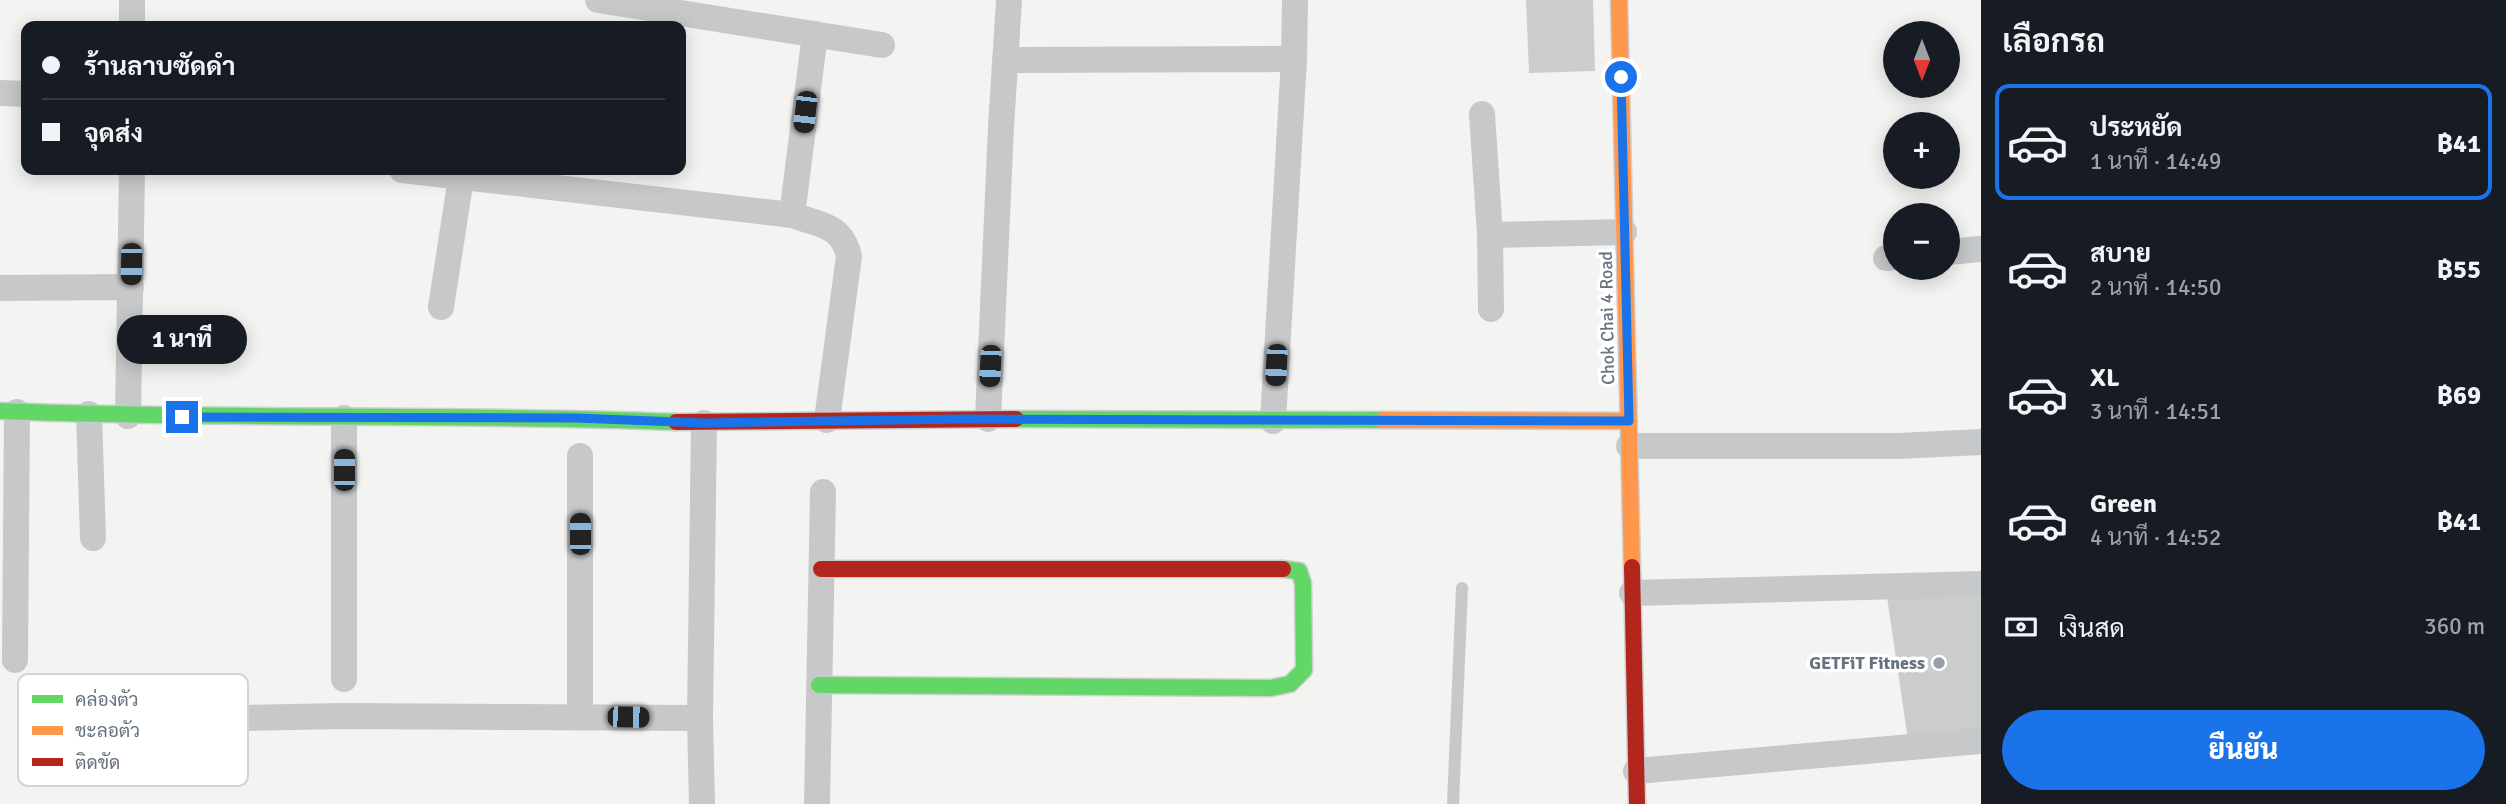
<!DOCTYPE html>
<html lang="th">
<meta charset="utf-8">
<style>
:root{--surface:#171b24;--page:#20242c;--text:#f1f3f6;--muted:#9ea1a6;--line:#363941;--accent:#1a73e8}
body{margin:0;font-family:Signika,Sarabun,sans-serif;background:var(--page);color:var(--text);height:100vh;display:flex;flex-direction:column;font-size:26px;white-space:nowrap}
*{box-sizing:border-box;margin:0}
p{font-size:23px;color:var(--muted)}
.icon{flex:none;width:38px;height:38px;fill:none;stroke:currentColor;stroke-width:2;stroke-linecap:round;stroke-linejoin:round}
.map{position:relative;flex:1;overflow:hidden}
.panel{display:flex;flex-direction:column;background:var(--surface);width:525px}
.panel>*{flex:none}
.hud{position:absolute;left:21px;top:21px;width:665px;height:154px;border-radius:14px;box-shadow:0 4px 18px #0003;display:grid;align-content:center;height:154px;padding:0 21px;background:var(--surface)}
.needle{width:46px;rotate:180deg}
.controls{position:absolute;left:1883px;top:21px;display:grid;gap:14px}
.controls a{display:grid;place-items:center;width:77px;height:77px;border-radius:50%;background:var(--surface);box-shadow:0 4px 18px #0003;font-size:35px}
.end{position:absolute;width:32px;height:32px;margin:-16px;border:9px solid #1a73e8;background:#fff;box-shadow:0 0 0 4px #fff}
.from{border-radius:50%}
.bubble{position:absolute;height:49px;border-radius:24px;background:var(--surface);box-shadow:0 4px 18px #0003;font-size:23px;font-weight:800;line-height:49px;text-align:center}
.car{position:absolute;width:21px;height:42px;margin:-21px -10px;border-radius:9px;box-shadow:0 0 5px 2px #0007;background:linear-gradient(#222 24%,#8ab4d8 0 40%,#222 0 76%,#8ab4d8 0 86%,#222 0)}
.hud b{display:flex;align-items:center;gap:24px;height:66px;font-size:26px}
.hud b+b{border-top:2px solid var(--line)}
.hud i{width:18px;height:18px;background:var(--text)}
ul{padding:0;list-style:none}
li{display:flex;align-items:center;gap:21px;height:116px;margin:0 14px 10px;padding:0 7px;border:4px solid transparent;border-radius:14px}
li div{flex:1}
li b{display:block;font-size:26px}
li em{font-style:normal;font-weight:800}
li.on{border-color:var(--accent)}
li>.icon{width:63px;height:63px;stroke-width:1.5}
h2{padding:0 21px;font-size:32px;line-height:84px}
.pay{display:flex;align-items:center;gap:18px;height:77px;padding:0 21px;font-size:26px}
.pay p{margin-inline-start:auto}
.primary-button{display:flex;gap:14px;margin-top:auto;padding:14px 21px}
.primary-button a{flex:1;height:80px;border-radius:42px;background:var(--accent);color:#fff;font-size:28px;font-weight:800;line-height:80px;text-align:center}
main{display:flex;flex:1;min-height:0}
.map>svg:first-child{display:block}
.building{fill:#cbcccc}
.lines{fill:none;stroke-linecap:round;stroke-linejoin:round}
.fast-casing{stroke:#cfcfcf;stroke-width:19}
.slow-casing{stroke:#cfcfcf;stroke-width:19}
.jam-casing{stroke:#cfcfcf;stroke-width:19}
.lane{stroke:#c7c8c9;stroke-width:12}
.street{stroke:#c7c8c9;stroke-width:26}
.fast{stroke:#63d668;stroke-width:16}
.slow{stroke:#ff974d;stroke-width:16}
.jam{stroke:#b3261e;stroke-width:16}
.route{stroke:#1a73e8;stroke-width:9}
.poi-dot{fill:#979fa8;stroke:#fff;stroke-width:2.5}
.labels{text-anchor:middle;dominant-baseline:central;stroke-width:7;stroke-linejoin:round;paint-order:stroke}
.street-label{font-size:18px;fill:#657280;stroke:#fff}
.poi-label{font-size:18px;font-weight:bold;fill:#657280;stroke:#fff;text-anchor:end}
.key{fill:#fff;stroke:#d1d5d9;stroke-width:2}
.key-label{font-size:19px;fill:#657280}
</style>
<main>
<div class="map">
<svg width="1981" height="804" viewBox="0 0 1981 804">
<rect width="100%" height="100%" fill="#f3f3f1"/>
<path class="building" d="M1526,0H1593L1595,71L1529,73Z
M1981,595V730L1908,740L1887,597Z"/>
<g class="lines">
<g class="fast-casing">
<path id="fast" d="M0,411C225,420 451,413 676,422
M1016,419L1383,420
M819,685L1271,688L1290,684L1304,670L1303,583L1299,571L1283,569"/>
</g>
<g class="slow-casing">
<path id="slow" d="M1619,0L1632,567
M1383,420L1629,421"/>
</g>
<g class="jam-casing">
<path id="jam" d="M676,422L1016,419
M1632,567L1637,804
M821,569H1283"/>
</g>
<path class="lane" d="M1453,804L1462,588"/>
<path class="street" d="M598,0L882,45
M132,26V0
M1005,60L1294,59
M0,93L26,94
M1482,114L1490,235
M402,170L792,215C820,225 841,224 849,256L827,420
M792,215L815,34
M1948,252L1981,249
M1886,258L1895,257
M0,288L131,287
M441,307L461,178
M1491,309L1490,235L1624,232
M89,414L93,538
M128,416L132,170
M344,418V679
M988,419L1001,127L1009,0
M1273,421L1294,59L1295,0
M1629,446H1898L1981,442
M580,456V716
M1632,593L1981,584
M15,660L17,412
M82,721L343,716L700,718
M1636,771L1981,741
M702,804L700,718L704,423
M817,804L823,492"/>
<use href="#fast" class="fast"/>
<use href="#slow" class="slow"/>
<use href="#jam" class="jam"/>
</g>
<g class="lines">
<path class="route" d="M182,417L576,418L704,423L961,419L1629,421L1621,77"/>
</g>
<circle class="poi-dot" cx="1939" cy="663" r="7"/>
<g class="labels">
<g class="street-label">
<text transform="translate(1607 318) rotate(-91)">Chok Chai 4 Road</text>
</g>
<g class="poi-label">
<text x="1925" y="663">GETFiT Fitness</text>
</g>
</g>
<rect x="18" y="674" width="230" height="112" rx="10" class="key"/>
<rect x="32" y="695" width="31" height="8" fill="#63d668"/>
<rect x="32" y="726" width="31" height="9" fill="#ff974d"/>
<rect x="32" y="758" width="31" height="8" fill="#b3261e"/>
<g class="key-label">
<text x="75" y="706">คล่องตัว</text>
<text x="75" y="737">ชะลอตัว</text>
<text x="75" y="769">ติดขัด</text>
</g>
</svg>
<div class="controls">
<a><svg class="needle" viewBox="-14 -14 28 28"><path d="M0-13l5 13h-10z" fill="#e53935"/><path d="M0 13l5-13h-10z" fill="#9ea1a6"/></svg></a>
<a>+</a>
<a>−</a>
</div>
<i class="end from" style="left:1621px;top:77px"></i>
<i class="end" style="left:182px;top:417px"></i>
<div class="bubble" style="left:117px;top:315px;width:130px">1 นาที</div>
<i class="car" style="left:805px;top:112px;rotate:187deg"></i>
<i class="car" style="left:131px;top:264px;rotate:181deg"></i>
<i class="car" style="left:1276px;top:365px;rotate:183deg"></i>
<i class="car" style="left:990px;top:366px;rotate:183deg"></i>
<i class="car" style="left:344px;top:470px;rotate:0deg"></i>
<i class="car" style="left:580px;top:534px;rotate:0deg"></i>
<i class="car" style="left:628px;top:717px;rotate:91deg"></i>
<div class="hud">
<b><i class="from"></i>ร้านลาบซัดดำ</b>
<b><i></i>จุดส่ง</b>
</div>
</div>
<section class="panel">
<h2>เลือกรถ</h2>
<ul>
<li class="on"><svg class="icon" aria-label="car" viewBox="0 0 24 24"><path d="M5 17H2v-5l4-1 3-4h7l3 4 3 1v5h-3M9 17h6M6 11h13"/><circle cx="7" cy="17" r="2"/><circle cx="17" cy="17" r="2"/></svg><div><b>ประหยัด</b><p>1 นาที · 14:49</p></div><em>฿41</em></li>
<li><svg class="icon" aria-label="car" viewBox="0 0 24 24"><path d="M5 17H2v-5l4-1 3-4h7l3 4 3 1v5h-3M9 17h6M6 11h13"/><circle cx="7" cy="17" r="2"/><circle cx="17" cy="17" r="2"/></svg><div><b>สบาย</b><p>2 นาที · 14:50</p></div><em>฿55</em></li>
<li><svg class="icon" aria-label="car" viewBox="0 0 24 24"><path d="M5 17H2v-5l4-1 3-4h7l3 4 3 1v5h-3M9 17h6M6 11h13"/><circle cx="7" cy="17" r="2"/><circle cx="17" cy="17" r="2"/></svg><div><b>XL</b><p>3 นาที · 14:51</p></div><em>฿69</em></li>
<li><svg class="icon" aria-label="car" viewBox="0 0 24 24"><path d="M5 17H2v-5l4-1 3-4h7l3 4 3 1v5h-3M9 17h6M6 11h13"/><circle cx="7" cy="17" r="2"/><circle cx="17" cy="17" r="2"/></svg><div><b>Green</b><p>4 นาที · 14:52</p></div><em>฿41</em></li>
</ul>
<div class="pay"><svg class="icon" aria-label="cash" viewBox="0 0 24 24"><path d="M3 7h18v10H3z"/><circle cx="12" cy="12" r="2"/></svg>เงินสด<p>360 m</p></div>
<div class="primary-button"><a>ยืนยัน</a></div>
</section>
</main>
